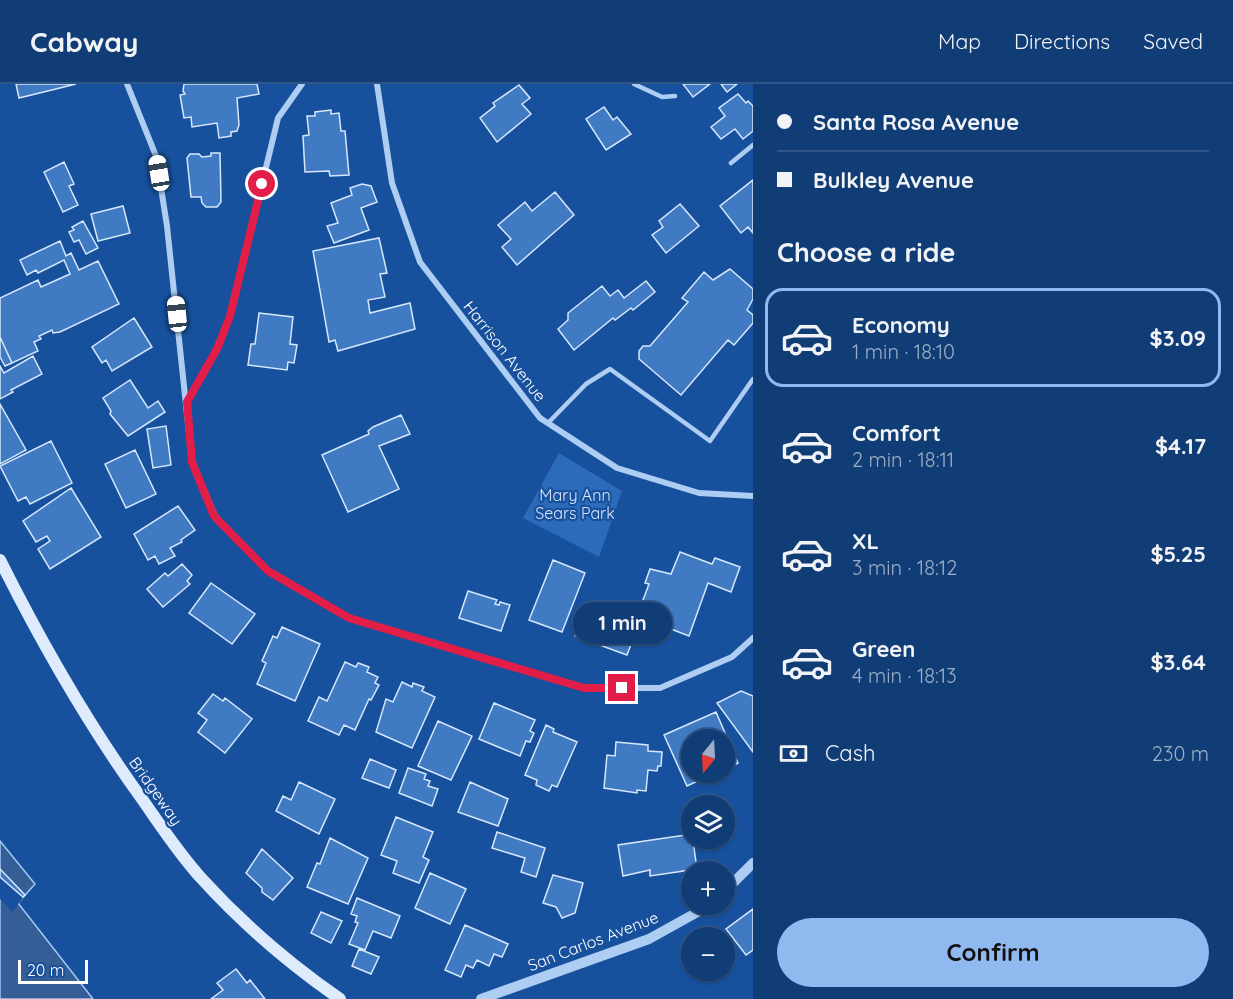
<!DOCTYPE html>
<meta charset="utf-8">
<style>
:root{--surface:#113d76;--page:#1e487e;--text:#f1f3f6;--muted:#9caec5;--line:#305688;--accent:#90b9f0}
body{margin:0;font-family:Quicksand,sans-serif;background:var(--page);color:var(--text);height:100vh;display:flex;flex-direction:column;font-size:22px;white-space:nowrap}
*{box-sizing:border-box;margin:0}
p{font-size:20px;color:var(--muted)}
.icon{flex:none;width:33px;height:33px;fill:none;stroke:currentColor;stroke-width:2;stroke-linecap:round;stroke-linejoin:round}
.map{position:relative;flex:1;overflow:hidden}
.sheet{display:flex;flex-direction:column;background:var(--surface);width:480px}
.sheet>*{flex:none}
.banner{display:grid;align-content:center;height:132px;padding:0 24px;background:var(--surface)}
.needle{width:39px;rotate:198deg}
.buttons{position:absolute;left:681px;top:645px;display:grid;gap:12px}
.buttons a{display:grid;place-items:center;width:54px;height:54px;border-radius:50%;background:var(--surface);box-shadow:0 2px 4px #0004,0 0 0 2px var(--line);font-size:30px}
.scale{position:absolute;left:18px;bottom:15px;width:70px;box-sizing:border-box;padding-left:6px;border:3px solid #fff;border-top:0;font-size:16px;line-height:21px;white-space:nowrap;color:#fff;-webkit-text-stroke:4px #17519d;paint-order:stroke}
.end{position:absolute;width:27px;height:27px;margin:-14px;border:8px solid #e11d48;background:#fff;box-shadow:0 0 0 3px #fff}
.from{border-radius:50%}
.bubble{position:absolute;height:42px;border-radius:21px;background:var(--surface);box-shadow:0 2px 4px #0004,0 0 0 2px var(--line);font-size:20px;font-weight:700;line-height:42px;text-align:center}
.car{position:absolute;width:18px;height:36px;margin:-18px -9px;border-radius:8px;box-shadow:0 0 4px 2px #0007;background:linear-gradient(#fff 24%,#345 0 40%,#fff 0 76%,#345 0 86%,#fff 0)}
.banner b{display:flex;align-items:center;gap:21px;height:57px;font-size:22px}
.banner b+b{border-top:2px solid var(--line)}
.banner i{width:15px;height:15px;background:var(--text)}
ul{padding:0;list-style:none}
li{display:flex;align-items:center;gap:18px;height:99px;margin:0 12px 9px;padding:0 12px;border:3px solid transparent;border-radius:18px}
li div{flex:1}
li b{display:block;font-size:22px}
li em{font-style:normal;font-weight:700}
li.on{border-color:var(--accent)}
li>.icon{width:54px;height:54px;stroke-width:1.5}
h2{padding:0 24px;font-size:27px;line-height:72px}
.pay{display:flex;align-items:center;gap:15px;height:66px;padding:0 24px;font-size:22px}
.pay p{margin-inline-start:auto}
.button{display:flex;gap:12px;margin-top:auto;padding:12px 24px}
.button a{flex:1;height:69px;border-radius:36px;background:var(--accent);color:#111;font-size:24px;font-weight:700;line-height:69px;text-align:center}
header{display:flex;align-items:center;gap:36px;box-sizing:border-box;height:84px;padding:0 30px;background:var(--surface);border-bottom:2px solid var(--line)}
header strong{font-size:28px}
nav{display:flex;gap:33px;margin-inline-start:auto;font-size:21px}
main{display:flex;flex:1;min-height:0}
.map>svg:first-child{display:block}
.green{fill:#2b6bba}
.water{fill:#355e96;stroke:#a1c8f5;stroke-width:1.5}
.pier{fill:#17519d}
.building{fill:#407ac3;stroke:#d6e7fc;stroke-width:1.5}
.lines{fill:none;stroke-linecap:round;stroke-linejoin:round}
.service{stroke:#aecdf2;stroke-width:4.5}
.minor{stroke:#aecdf2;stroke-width:6}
.tertiary{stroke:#aecdf2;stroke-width:10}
.secondary{stroke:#deebfc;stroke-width:12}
.route{stroke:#e11d48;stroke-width:8}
.labels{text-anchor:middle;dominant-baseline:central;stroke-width:4.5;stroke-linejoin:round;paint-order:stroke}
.street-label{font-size:16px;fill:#fff;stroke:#17519d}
.park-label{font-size:16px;fill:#d6e7fc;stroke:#17519d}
</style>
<header>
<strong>Cabway</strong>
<nav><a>Map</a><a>Directions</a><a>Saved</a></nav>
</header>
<main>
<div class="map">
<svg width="753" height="915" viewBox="0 0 753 915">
<rect width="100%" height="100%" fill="#17519d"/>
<path class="green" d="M559,369L622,407L599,473L523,434Z"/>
<path class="water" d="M0,757L35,800L18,819L93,915H0Z"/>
<path class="pier" d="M0,785L25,811L12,828L0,815Z"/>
<path class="building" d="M16,0H76L19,14Z
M184,0H257L259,10L237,14L239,41L237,47L231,48V52L219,54L217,39L192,43L191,33L184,34L180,11L185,10L183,7Z
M683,0H710L693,13Z
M721,0H737L727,8Z
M519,1L530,14L522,20L531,30L497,58L480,34L495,22L493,19Z
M738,10L746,19L748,17L753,22V47L743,55L735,45L721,55L711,43L725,32L719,24Z
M604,23L613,36L617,33L631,50L606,66L586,35Z
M331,26V30L339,29L341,47H345L349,91L330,92L329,87L305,88L303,52L309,51L307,32H315V28Z
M211,69H220L221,118L217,123H206L202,119L201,113H191L187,74L190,70H199L202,73L211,72Z
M64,78L74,100L69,102L78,121L63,128L44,88Z
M753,96V149L748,143L741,149L720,122Z
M362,100L371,102L377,118L361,124L369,146L334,159L327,142L338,139L331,119L352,111L350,104Z
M555,108L574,131L517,181L502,163L511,155L498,141L525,118L532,127Z
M680,120L699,142L666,169L652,151L663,143L659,137Z
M123,122L130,149L98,157L91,130Z
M83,137L98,164L86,170L79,156L74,158L69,148L74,146L72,143Z
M379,154L387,189L380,190L385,213L368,216L370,229L410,219L415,245L338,267L335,256L329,258L313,167Z
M60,157L66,172L71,169L79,186L98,177L119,220L60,248L53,249L52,246L39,252L41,255L34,258L38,267L12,279L0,253V214L38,196L41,203L70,190L64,176L38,189L36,186L27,191L20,176Z
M730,185L753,205V215L747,226L753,231V239L734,261L728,256L681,311L639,275V267L643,262H650L688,218L682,214L704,188L713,196Z
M646,197L655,208L633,226L631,224L615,236L613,234L574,266L558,245L568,236V229L602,202L610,212L618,206L624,214Z
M259,229L293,233L290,260L297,261L294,279L288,278L287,286L248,281L251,260H255Z
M134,234L152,263L112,287L106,276L102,279L92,263Z
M0,253L12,279L5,282L0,273Z
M33,272L42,290L11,306L13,308L0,315V282L4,289Z
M130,296L148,324L158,317L165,328L128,352L110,330L111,327L103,314Z
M0,320L26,366L0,380Z
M401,331L410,350L379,362L399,405L348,428L322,371L369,350L368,347L373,343Z
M166,342L171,381L153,384L147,345Z
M51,357L72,399L30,420L26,413L18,417L0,382Z
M135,366L156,410L126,424L105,380Z
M71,404L101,453L50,485L38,465L50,457L47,452L36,458L23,437Z
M178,422L195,446L181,456L182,458L170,464L175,472L159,480L155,472L148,476L134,450Z
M680,468L712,480L715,474L740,483L731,508L708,499L689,552L653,538L659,523L643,516L649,500L645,499L650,485L671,490Z
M553,476L585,489L562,548L529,536Z
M182,480L192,491L187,497L190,500L163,523L147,505L165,489L168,492Z
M211,499L255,530L232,560L189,529Z
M468,507L497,516L495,520L499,521L500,518L510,521L501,547L459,534Z
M586,522L638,542L627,571L575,552Z
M282,543L320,560L295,617L257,600L266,579L262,577L273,552L277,554Z
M345,578L356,583L358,579L369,583L367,588L378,593L375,599L379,601L371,616L369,615L355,646L344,641L339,651L308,637L319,613L327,617Z
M402,598L412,603L413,599L424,603L422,607L435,613L412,664L376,648L386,615L393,618Z
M741,607L753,612V668L717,619Z
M213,610L223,617L225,614L252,635L225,669L198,648L207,636L198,629Z
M494,619L535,636L530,647L534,649L530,658L526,657L520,672L479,655Z
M716,628L738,679L724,685V656H692V688H717L687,702L664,651Z
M438,637L472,652L451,696L418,682Z
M546,641L554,645L553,648L577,658L557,703L552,701L549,707L536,701L537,696L525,691Z
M616,658L648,661V667L662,668L661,682H658L657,687L648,686L646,707L637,706V709L604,704L607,671L615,672Z
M370,675L396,686L389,704L362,694Z
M408,684L426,690L424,695L430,697L428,702L438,705L432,722L399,709Z
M299,698L335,715L319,750L276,727L283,712L291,716Z
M470,698L508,715L498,742L458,728Z
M396,733L433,748L423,773L429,776L419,799L393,789L397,777L381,771Z
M497,748L545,764L536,793L521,788L525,774L492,764Z
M692,750L697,785L650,792V786L623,792L618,761Z
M330,754L368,774L348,820L307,803L317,779L320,780Z
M262,765L293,794L273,816L262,808V804L246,789Z
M0,785L25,811L23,813L0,793Z
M430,789L466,805L450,840L415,824Z
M553,791L583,799L575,829L562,834L556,823L543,819Z
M357,814L400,832L391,854L373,847L365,866L349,860L358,839L355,838L357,832L351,830Z
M753,825V866L746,871L726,845Z
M321,828L342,837L331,859L311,849Z
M465,841L508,860L502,873L494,870L489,882L477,876L473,884L466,881L461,893L445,886Z
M359,865L379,873L371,890L352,882Z
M236,885L247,899L250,896L265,915H211L223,906L217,899Z"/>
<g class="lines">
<path class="service" d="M634,0L662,13L675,12
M731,79L753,61
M548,339L586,300L610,285L710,357L753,295"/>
<path class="minor" d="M127,0L156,72L167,142L192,378L215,432L268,487L349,534L584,604H660L732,573L753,554
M377,0L392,99L420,178L540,334L617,384L699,409L753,412
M187,318L217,265L230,232L278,34L302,0"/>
<path class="tertiary" d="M724,808L753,779
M481,915L649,855L712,820"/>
<path class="secondary" d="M0,476C42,560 87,639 142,715C161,742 179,770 202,795C242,839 291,881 340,915"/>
</g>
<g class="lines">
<path class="route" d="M262,100L230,232L217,265L187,318L192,378L214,432L268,487L349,534L584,604H622"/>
</g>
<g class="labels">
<g class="street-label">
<text transform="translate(505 267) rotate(52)">Harrison Avenue</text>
<text transform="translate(156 707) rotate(55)">Bridgeway</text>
<text transform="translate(593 857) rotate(-21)">San Carlos Avenue</text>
</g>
<g class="park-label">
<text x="575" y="411">Mary Ann<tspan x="575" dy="18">Sears Park</tspan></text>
</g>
</g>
</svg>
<div class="buttons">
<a><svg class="needle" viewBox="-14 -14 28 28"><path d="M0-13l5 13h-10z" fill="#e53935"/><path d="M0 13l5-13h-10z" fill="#9caec5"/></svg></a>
<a><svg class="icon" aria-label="layers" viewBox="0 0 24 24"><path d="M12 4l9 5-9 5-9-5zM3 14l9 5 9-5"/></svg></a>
<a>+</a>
<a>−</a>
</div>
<div class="scale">20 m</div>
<i class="end from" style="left:262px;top:100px"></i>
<i class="end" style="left:622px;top:604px"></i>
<div class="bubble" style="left:573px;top:518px;width:99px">1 min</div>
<i class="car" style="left:159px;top:89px;rotate:351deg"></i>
<i class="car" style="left:177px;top:230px;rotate:354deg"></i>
</div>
<section class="sheet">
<div class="banner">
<b><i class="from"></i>Santa Rosa Avenue</b>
<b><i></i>Bulkley Avenue</b>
</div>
<h2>Choose a ride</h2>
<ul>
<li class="on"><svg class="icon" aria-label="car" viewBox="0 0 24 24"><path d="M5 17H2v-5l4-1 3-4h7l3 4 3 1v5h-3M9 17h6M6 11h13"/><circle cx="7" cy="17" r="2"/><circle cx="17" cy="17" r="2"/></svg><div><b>Economy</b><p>1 min · 18:10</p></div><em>$3.09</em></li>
<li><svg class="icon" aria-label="car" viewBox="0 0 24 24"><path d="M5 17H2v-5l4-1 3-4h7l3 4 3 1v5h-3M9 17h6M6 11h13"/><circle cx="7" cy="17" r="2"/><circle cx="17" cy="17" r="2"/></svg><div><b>Comfort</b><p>2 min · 18:11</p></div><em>$4.17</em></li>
<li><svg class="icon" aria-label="car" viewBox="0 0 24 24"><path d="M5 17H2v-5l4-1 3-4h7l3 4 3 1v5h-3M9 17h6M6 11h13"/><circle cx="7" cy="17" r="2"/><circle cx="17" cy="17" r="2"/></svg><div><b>XL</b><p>3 min · 18:12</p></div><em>$5.25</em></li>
<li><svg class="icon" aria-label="car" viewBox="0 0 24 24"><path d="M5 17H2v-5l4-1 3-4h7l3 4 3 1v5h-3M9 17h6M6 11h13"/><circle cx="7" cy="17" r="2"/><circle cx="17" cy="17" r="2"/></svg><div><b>Green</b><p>4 min · 18:13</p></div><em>$3.64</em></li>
</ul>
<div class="pay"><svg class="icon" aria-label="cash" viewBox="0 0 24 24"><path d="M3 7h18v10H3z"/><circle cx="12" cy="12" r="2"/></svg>Cash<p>230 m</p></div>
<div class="button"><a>Confirm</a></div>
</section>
</main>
